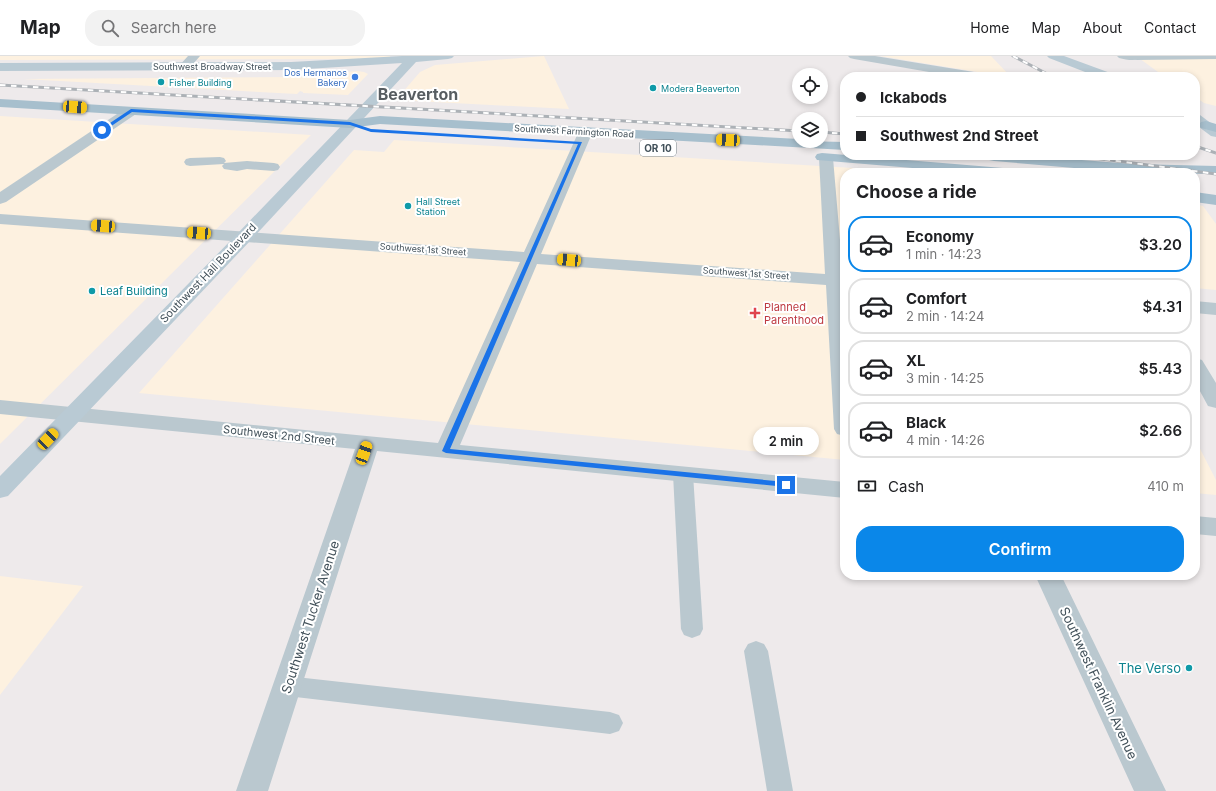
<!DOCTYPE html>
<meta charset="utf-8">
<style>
:root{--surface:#fff;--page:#f2f2f2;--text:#202124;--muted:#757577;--line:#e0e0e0;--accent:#0a87e9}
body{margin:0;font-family:Inter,sans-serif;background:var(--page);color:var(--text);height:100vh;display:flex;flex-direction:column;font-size:15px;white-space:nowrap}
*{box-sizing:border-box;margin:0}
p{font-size:13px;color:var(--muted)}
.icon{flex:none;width:22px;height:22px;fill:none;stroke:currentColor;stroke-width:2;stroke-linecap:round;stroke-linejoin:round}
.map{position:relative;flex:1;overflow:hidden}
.details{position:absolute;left:840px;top:112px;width:360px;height:412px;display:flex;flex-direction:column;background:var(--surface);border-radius:16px;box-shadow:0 2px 6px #0003}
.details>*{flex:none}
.hud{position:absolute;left:840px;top:16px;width:360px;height:88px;border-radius:16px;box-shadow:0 2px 6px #0003;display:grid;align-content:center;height:88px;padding:0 16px;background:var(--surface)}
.tools{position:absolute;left:792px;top:12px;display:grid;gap:8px}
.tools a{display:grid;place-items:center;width:36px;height:36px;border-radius:50%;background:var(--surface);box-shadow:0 2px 6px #0003;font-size:20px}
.end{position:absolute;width:18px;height:18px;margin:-9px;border:5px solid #1a73e8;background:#fff;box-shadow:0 0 0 2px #fff}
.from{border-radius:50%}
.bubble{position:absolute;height:28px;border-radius:14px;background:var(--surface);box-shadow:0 2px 6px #0003;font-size:13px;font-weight:600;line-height:28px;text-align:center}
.car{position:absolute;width:12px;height:24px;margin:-12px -6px;border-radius:5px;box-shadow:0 0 3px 1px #0007;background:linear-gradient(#f5c518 24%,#345 0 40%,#f5c518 0 76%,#345 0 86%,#f5c518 0)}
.hud b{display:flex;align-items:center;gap:14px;height:38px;font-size:15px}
.hud b+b{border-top:1px solid var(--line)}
.hud i{width:10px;height:10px;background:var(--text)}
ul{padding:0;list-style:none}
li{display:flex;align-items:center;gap:12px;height:56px;margin:0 8px 6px;padding:0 8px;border:2px solid var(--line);border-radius:16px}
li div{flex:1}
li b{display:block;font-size:15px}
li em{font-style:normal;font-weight:600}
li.current{border-color:var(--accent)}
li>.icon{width:36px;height:36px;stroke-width:1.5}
h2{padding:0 16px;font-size:18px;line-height:48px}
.pay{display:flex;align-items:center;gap:10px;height:44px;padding:0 16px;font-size:15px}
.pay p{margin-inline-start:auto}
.cta{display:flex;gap:8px;margin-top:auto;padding:8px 16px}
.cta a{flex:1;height:46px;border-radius:16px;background:var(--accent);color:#fff;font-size:16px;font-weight:600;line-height:46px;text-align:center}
header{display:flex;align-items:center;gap:24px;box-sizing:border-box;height:56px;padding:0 20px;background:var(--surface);border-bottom:1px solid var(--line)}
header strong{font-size:19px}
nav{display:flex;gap:22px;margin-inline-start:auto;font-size:14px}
.search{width:280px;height:36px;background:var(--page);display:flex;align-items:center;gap:10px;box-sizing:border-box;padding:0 14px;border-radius:16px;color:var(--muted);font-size:15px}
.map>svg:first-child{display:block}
.commercial{fill:#fdf1e0}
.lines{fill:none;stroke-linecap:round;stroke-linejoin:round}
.lane{fill:#bac8cf;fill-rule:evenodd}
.street{fill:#bac8cf;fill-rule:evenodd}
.secondary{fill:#b9cad4;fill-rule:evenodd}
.primary{fill:#a7bfcd;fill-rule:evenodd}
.rail-casing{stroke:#acb1b6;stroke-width:3}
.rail{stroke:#fff;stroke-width:2;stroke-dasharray:5.5;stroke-linecap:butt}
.route{fill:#1a73e8}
.shop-dot{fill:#3f7fe0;stroke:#fff;stroke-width:1.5}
.culture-dot{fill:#0f9aa8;stroke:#fff;stroke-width:1.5}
.health-dot{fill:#e0444e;stroke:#fff;stroke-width:1.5}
.labels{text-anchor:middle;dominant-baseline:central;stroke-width:4;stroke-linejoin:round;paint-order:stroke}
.far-street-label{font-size:9px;fill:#42515a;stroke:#fff}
.far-shop-label{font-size:9px;fill:#366cbe;stroke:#fff;text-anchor:end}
.far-culture-label{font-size:9px;fill:#0d838f;stroke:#fff;text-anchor:start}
.shield{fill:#fff;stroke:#7b858c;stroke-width:1}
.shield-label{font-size:10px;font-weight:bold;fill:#42515a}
.street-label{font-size:11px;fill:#42515a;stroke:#fff}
.culture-label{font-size:11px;fill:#0d838f;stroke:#fff;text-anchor:start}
.health-label{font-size:11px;fill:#be3a42;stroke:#fff;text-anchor:start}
.near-street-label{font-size:13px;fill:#42515a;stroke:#fff}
.near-culture-label{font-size:13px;fill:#0d838f;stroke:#fff;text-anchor:end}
.far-town-label{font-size:16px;font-weight:bold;fill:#575d61;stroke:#fff}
</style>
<header>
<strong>Map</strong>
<div class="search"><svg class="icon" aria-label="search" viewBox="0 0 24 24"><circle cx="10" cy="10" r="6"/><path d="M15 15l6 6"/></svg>Search here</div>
<nav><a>Home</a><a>Map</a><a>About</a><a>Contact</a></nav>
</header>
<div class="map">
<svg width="1216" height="735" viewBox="0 0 1216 735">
<rect width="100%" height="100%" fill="#eeeaeb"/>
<path class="commercial" d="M0,0H390V1L363,3L0,4Z
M544,0L569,53L396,44L420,16L435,9Z
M880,0H991L1011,21H1008Z
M1136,0H1216V50L1204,47L1195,41V21H1165Z
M357,15L364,16L368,18L348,39L303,37V36L300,35L297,38L23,23L300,21Z
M0,60L311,79L0,388Z
M394,84L936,117H845V404L139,337L354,94L384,96Z
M1195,148L1203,150L1216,168V234L1195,232Z
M1195,383L1216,424V439L1195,437Z
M0,520L83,530L0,639Z"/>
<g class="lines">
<path class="lane" d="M1133,0H1216V3L1137,4L1134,3Z
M220,101L224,102L226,105L224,107L247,105L274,107L278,108L280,111L278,114L274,115L247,113L237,115L224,113L222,110L224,108L190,110L186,109L184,106L186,103L190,102Z
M683,412L690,413L693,418L703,573L700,579L692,582L684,579L681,573L673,418L676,413Z
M756,585L764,588L768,595L793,735H767L744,595L748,588Z
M287,620L610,656L619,659L623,667L619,675L610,678L287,640L278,637L275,630L278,623Z"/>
<path class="street" d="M188,0H200L188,14H180L178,11Z
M848,0H875L980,17L984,18L986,21H958L854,3L850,2Z
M1117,0H1142L1143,1L1141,3C1134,5 1126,4 1119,2Z
M131,51L136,52L138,55L136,58L6,146L0,148V136L126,52Z
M586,71L591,72L593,75L541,198L825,218L819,102L821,99L826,98L831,99L833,102L843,219L845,220V380L837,378L834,373L826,229L537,208L460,389L845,426V442L377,395L268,735H236L355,393L0,358V344L438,387L520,206L0,168V158L524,196L579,75L581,72Z
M1195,245L1216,247V259L1195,257Z
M1195,302L1202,304L1216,327V352L1208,350L1195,326Z
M1195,460L1216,462V480L1195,478Z
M1035,519H1061L1166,735H1134Z"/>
<path class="secondary" d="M402,0H454L452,2L448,3L416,6L250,185L8,440L0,442V420L238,177L402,7L291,14L0,15V7L291,6Z
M1047,0H1064L1113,18L1115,21H1098L1049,2Z
M1195,58L1200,59L1216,71V81L1211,80L1195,68Z"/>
<path class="primary" d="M0,43L350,64L380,60L799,83V85L845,86V94L380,68L350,72L0,51Z
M1206,65L1216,68V76L1201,72L1199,69L1201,66Z
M822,97L1015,113L1020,114L1022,117H972L817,104L815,101L817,98Z
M988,99H1018L1133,108L1216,110V118L1132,117L994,105L989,104L987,101Z
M1195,136L1216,139V149L1195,146Z"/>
<g class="rail-casing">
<path id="rail" d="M1013,0L1053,21
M0,29L799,75
M821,76L845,78
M1195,90L1216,97
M1072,99L1216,118"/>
</g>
<use href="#rail" class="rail"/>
</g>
<path class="route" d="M131,53L350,66L371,73L582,86L450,393L786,426L790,429L786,431L446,397L442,395L578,88L371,76L350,69L132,56L104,75H101V73Z"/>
<circle class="shop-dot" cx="355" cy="21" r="4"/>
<g class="culture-dot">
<circle cx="161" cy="26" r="4"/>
<circle cx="653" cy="32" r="4"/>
<circle cx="408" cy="150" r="4"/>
<circle cx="92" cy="235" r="4"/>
<circle cx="1189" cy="612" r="4"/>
</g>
<path class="health-dot" d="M753 251h4v4h4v4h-4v4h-4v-4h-4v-4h4z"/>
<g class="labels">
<g class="far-street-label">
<text x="212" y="10">Southwest Broadway Street</text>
<text transform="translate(574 75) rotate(3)">Southwest Farmington Road</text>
<text transform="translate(423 193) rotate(4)">Southwest 1st Street</text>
<text transform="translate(746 217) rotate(4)">Southwest 1st Street</text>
</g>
<g class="far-shop-label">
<text x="347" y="16">Dos Hermanos<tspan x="347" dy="10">Bakery</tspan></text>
</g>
<g class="far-culture-label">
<text x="169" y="26">Fisher Building</text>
<text x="661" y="32">Modera Beaverton</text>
<text x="416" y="145">Hall Street<tspan x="416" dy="10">Station</tspan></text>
</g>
<rect class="shield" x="640" y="84" width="36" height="16" rx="3"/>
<g class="shield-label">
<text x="658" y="92">OR 10</text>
</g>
<g class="street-label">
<text transform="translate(208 217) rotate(-46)">Southwest Hall Boulevard</text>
<text transform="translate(279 379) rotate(6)">Southwest 2nd Street</text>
</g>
<g class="culture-label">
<text x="100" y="235">Leaf Building</text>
</g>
<g class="health-label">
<text x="764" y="251">Planned<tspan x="764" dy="13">Parenthood</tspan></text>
</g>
<g class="near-street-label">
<text transform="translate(310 561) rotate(-72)">Southwest Tucker Avenue</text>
<text transform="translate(1099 627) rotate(65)">Southwest Franklin Avenue</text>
</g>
<g class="near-culture-label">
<text x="1181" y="612">The Verso</text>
</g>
<g class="far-town-label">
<text x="418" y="38">Beaverton</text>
</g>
</g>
</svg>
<div class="tools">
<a><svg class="icon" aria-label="locate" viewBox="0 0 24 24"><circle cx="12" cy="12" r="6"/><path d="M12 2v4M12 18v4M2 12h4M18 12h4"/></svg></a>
<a><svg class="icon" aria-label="layers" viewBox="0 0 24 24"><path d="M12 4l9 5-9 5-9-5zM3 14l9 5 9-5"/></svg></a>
</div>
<i class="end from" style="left:102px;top:74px"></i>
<i class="end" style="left:786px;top:429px"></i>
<div class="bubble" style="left:753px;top:371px;width:66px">2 min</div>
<i class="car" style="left:75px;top:51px;rotate:94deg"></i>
<i class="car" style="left:728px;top:84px;rotate:273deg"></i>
<i class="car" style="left:103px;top:170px;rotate:274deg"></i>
<i class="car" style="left:199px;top:177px;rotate:274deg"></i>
<i class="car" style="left:569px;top:204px;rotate:275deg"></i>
<i class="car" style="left:48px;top:383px;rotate:44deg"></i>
<i class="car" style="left:364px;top:397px;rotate:20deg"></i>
<div class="hud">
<b><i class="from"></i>Ickabods</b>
<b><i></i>Southwest 2nd Street</b>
</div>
<section class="details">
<h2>Choose a ride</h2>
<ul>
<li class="current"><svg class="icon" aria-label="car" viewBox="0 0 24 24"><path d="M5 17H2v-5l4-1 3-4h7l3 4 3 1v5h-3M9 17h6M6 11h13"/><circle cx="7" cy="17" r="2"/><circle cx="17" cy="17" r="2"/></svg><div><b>Economy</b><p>1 min · 14:23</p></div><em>$3.20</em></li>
<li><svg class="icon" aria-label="car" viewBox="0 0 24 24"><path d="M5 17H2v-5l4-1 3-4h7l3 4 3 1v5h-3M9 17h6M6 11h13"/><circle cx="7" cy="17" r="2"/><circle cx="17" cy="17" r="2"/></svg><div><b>Comfort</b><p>2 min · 14:24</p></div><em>$4.31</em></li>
<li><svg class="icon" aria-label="car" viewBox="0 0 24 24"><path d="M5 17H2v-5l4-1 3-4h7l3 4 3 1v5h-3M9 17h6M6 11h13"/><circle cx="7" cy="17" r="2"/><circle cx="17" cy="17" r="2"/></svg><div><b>XL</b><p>3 min · 14:25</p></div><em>$5.43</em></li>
<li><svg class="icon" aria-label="car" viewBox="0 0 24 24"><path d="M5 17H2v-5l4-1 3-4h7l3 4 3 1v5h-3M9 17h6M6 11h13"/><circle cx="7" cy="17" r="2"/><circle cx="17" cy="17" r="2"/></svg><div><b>Black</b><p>4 min · 14:26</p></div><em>$2.66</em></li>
</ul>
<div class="pay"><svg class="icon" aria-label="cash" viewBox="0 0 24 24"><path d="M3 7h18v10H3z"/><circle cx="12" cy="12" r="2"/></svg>Cash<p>410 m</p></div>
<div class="cta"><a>Confirm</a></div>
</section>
</div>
